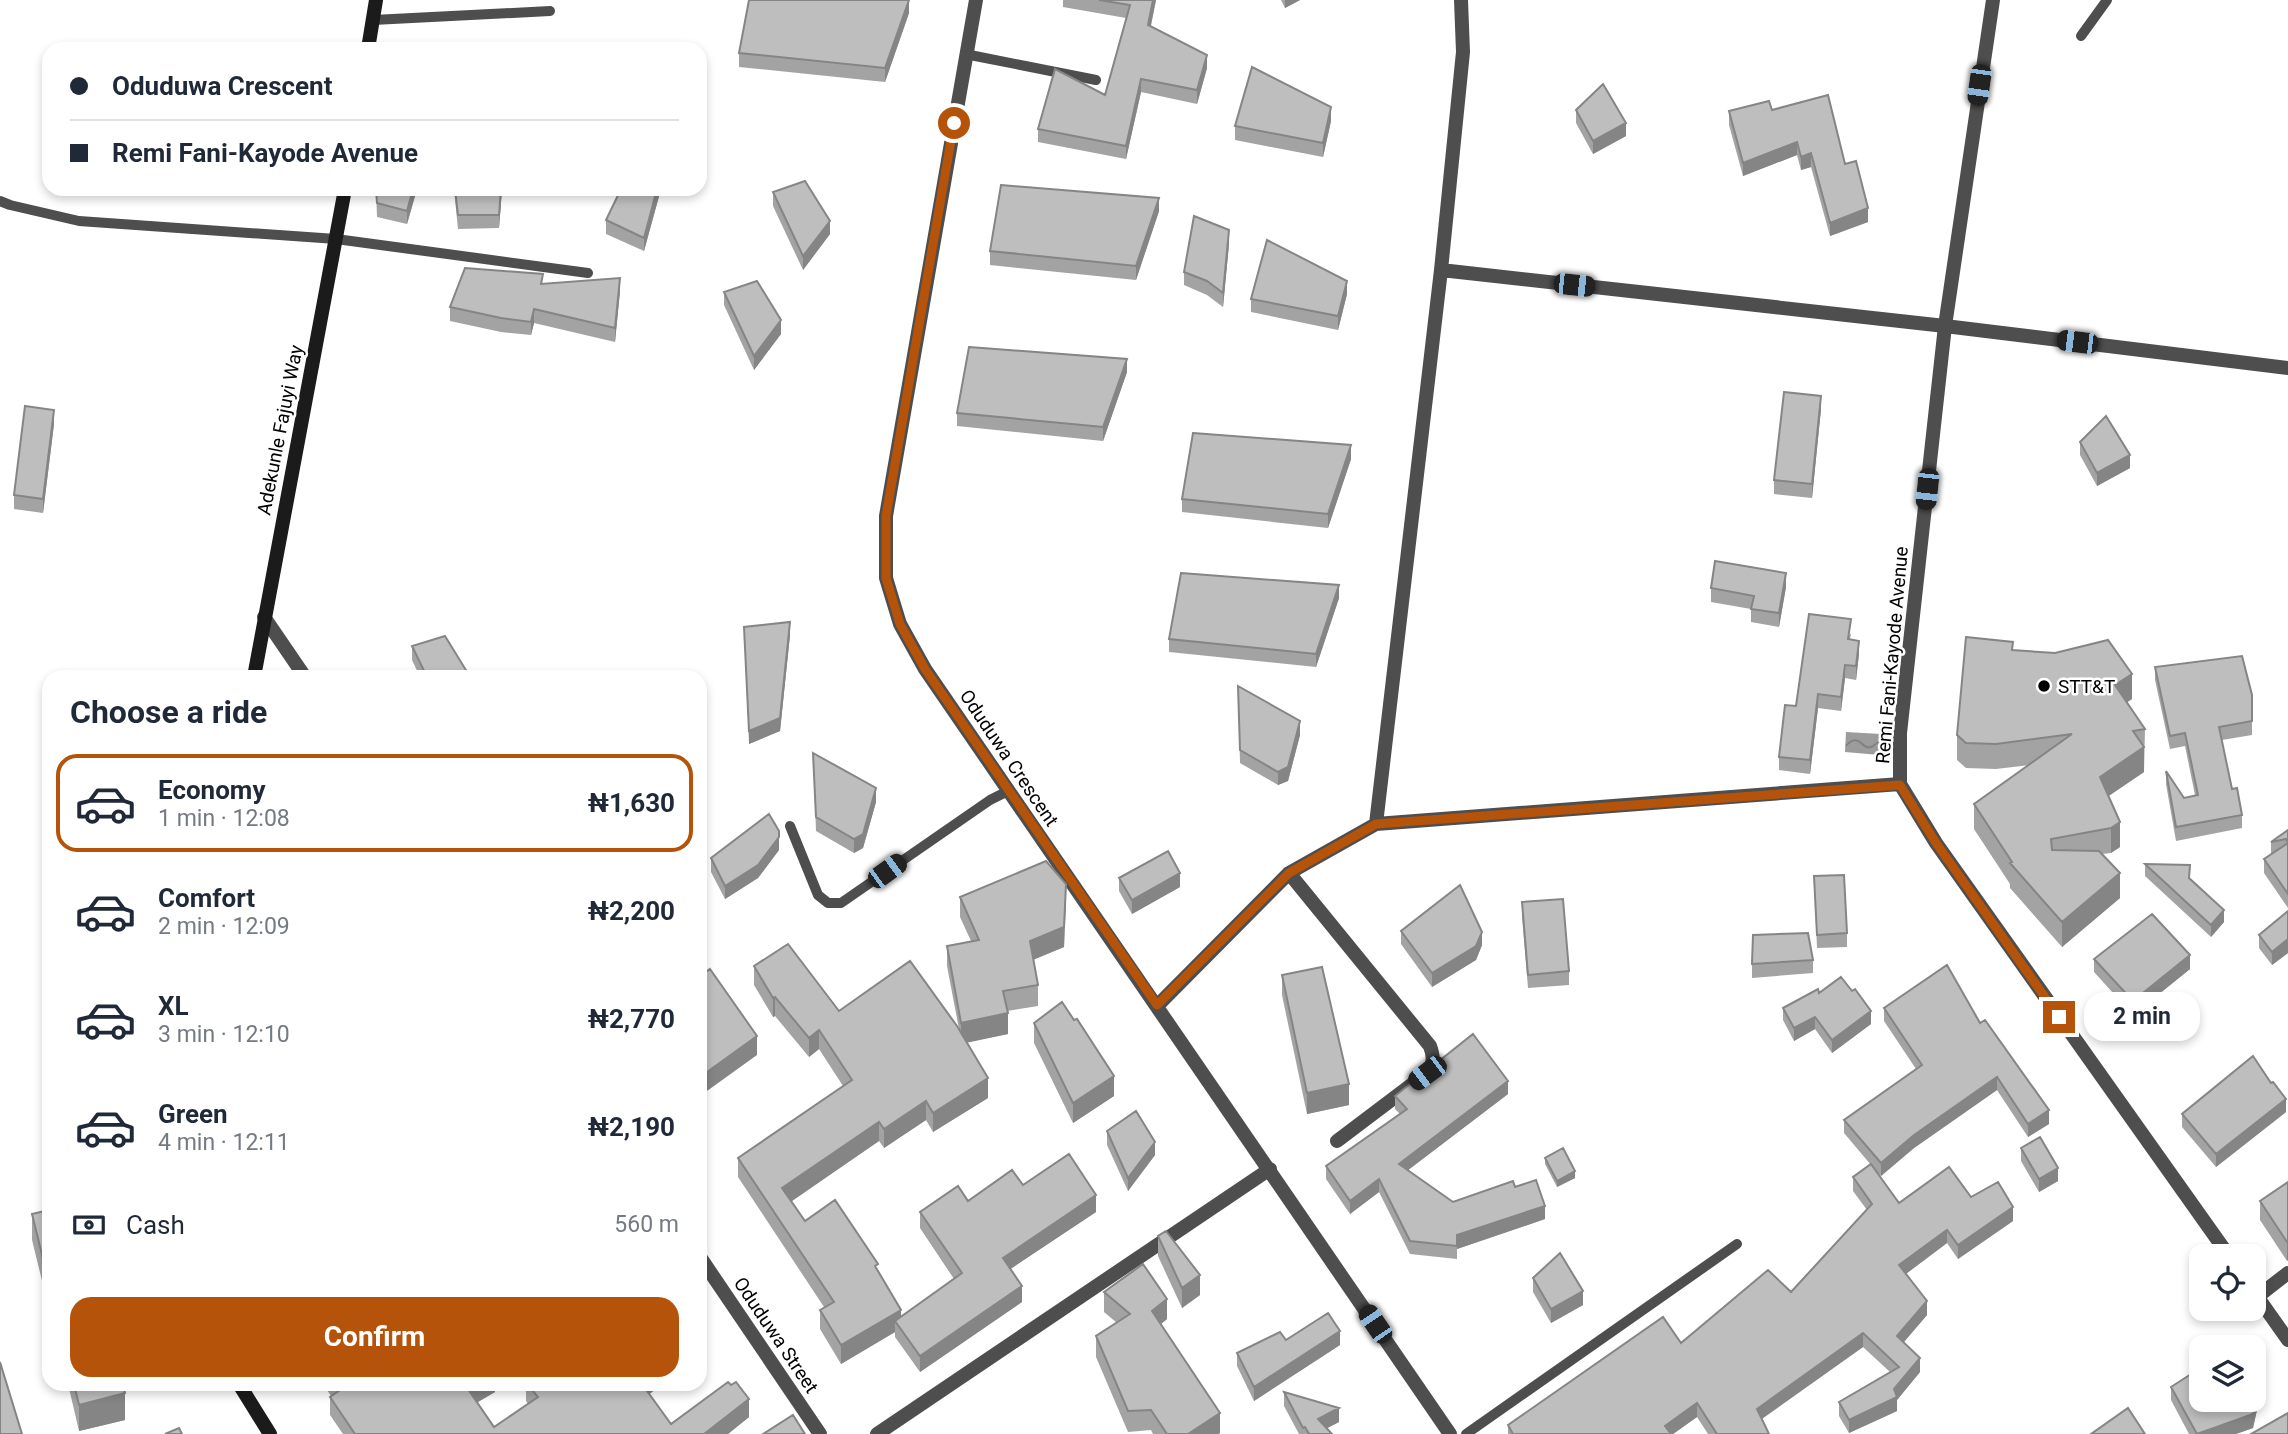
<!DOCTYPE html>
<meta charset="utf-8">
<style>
:root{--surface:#fff;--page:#f6f6f7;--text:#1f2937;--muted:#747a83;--line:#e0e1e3;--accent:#b45309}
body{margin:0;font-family:Roboto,sans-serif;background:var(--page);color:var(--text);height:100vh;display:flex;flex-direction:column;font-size:26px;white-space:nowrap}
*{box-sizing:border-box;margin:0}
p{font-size:23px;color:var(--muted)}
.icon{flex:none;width:38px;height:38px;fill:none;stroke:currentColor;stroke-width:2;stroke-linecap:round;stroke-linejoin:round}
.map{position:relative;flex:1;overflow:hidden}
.drawer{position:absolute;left:42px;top:670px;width:665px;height:721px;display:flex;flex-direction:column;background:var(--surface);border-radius:21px;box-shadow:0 4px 10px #0003}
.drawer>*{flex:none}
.hud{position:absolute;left:42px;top:42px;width:665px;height:154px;border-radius:21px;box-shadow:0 4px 10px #0003;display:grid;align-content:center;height:154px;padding:0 28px;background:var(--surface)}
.buttons{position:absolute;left:2189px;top:1244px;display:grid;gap:14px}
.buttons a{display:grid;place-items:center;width:77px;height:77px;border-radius:14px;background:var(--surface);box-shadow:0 4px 10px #0003;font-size:35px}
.end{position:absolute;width:32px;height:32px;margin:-16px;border:9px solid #b45309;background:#fff;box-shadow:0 0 0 4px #fff}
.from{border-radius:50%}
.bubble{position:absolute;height:49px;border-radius:21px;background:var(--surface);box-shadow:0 4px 10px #0003;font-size:23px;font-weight:700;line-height:49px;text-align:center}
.car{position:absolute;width:21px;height:42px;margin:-21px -10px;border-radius:9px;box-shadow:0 0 5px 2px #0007;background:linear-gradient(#222 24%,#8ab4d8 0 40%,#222 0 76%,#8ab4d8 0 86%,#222 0)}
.hud b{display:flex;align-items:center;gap:24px;height:66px;font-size:26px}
.hud b+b{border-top:2px solid var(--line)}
.hud i{width:18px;height:18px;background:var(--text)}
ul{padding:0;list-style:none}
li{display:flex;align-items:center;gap:21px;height:98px;margin:0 14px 10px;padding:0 14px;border:4px solid transparent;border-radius:21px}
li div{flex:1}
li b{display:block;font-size:26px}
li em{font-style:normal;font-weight:700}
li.current{border-color:var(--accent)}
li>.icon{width:63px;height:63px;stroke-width:1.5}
h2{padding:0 28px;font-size:32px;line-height:84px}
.pay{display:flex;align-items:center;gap:18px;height:77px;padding:0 28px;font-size:26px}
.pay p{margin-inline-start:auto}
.button{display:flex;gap:14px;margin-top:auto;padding:14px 28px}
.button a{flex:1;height:80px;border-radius:21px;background:var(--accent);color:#fff;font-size:28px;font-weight:700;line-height:80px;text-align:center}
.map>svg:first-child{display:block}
.water{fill:url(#water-waves)}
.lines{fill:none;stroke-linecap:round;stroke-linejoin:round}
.lane{stroke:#4e4e4e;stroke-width:10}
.street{stroke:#4e4e4e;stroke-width:14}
.secondary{stroke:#1b1b1b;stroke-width:14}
.wall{fill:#a3a3a3}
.shaded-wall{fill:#858585}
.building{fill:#bebebe;stroke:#858585;stroke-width:2}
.route{stroke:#b45309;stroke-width:9}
.poi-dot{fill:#000;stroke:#fff;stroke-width:2.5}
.labels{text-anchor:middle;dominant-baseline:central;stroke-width:5;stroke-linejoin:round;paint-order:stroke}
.street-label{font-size:19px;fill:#000;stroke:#fff}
.poi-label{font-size:19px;fill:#000;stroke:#fff;text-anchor:start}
</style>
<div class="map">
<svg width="2288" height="1434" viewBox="0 0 2288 1434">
<defs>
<pattern id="water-waves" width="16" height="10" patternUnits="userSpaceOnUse" patternTransform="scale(1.75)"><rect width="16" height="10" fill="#9c9c9c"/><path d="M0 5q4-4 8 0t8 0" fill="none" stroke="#7d7d7d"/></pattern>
</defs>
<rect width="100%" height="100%" fill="#fff"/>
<path class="water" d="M1846,732L1881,734L1879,755L1845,752Z"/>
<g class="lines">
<path class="lane" d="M373,20L550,11
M2081,36L2107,0
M965,54L1096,80
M0,201L10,205L79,221L336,239L588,273
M790,826L818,895L828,903H841L990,800L1008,791
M1466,1434L1737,1244"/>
<path class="street" d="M976,0L886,516V578L900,624L925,669L1450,1434
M1993,0L1945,326L1900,733V784L1936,843L2229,1256
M1441,270L1945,326L2288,368
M264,617L305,677
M1376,824L1441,270L1463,52L1461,0
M1289,873L1430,1046C1434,1057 1434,1063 1427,1073L1337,1141
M1158,1005L1289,873L1376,824L1900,784
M700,1257L820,1434
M2254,1292L2288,1340
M2257,1297L2288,1273
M877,1434L1270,1169"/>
<path class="secondary" d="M368,49L376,0
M254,677L345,189
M239,1384L270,1434"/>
</g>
<path class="wall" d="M1063,0H1156L1151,26L1207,68L1197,104L1141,92L1126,159L1038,142V129L1105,95L1126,18L1063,7Z
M1281,0H1300L1285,8Z
M909,13L885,82L739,67V53Z
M1576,110L1626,136L1593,154L1576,123Z
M1772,110L1845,164L1868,222L1830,236L1811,167L1801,170L1797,155L1743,176L1729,125V111Z
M1331,121L1323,157L1235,140V126Z
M376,189H417L407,224L377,217Z
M454,189H502L499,228L458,229Z
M661,189L644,251L606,234V220Z
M773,192L830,234L803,270L773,206Z
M1159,211L1136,280L990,265V251Z
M1229,244L1223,307L1207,295L1184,285V272Z
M543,284L620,291L615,342L534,323L531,335L501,332L450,321V307Z
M724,292L781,334L754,370L724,305Z
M1347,294L1338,330L1251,312V299Z
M1127,372L1103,441L957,426V413Z
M1821,409L1812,498L1774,494V480Z
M54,424L43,513L14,509V495Z
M2080,442L2130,468L2097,486L2080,455Z
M1351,459L1328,528L1182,512V499Z
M1786,587L1779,627L1751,622V609L1711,602V588Z
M1339,598L1316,667L1169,652V639Z
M744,627L790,635L780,731L749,744Z
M1851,633L1850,639L1859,654L1856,680L1845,678L1841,711L1818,708L1810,774L1779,770V757L1796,706Z
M412,646L469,677H420L412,660Z
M2013,650L2132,699L2127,702L2145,729L2144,772L2108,796L2120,847L2111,853L2102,854L2120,898L2062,947L2010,888V884L1974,829V804L2030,765L1996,769L1966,768L1957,760V735Z
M2155,667L2252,695V735L2222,740L2232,789L2242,815V828L2176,841L2166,784V771L2184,798L2195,795L2185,746L2170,749L2155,680Z
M1238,686L1300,735L1288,781L1278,785L1240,763Z
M813,753L876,802L863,848L854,853L816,831Z
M2288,830V908L2264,873V859L2271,855V842Z
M779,850L758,878L725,899L711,872V858Z
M2145,864L2190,879L2224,922L2211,937L2145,876Z
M1814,876L1847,933V947L1817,948Z
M1119,878L1180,887L1132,914L1119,891Z
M960,897L1066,904L1064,947L1033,960L1038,985V1006L1007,1011L1008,1034L967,1042L988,1098L933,1132L926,1120L884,1148L879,1141L791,1201L805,1221L878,1271L901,1317L954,1279L920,1228V1212L968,1201L1023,1185L1096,1212L1010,1269L1022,1302L920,1372L895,1337V1332L841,1364L820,1329V1310L824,1307L738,1177V1158L843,1086L819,1049L809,1057L775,1016L773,1017L754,985V966L839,1011L959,1029L947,966V946L971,941L960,917Z
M1522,902L1569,971V985L1528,988L1522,916Z
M2288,911V953L2272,965L2259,948V935Z
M1401,931L1482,945L1476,960L1432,987L1401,944Z
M2094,959L2190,969L2133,1015L2094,972Z
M1813,960V973L1752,978V964Z
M1282,975L1349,1105L1307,1114L1282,995Z
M1819,993L1871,1024L1832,1053L1815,1029L1794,1041L1783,1020V1008Z
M1884,1008L1980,1023L2049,1124L2028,1137L1997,1090L1914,1148L1881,1176L1875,1170L1899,1203L1971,1197L2013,1221L1958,1259L1947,1243L1906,1274L1927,1315L1904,1342L1920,1372L1897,1400V1411L1849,1433L1839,1416V1402L1890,1372L1863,1347L1762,1419L1769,1434H1708L1697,1417L1673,1434H1508V1425L1681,1343L1791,1292L1867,1210L1853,1191V1177L1871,1165L1844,1133V1120L1916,1069L1884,1021Z
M1034,1023L1114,1096L1073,1123L1034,1043Z
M2271,1083L2286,1112L2216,1167L2182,1127V1114Z
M1508,1094L1408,1170L1453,1202L1515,1187L1545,1219L1457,1249V1259L1410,1254L1379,1192L1350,1214L1326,1179V1166L1400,1114L1395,1109V1096Z
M1107,1131L1155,1155L1128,1191L1107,1145Z
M2021,1148L2058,1181L2039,1192L2021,1161Z
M1545,1158L1575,1178L1557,1187L1545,1164Z
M2288,1182V1260L2287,1261L2260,1220V1201Z
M49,1210V1309L32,1240V1214Z
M1158,1236L1200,1295L1182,1308L1158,1256Z
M1533,1278L1583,1305L1551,1323L1533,1292Z
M1104,1292L1167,1319L1161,1324L1220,1433L1218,1434H1153L1151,1430L1128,1432L1096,1357V1336L1117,1323L1104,1312Z
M1340,1345L1254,1401L1237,1366V1353Z
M68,1384H123L125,1420L79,1431Z
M323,1384H495V1392L477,1402L494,1427L528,1404L526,1401V1384H662L649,1394L671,1424L749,1417L728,1434H343L330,1415V1397L331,1396Z
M2171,1387L2257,1410L2253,1428L2236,1434H2189L2171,1400Z
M1284,1392L1339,1422L1327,1428L1332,1434H1299L1284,1406Z"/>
<path class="shaded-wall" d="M909,0V13L885,82V68Z
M1153,0H1156L1148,38V25Z
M1285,0H1300L1285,8Z
M1207,55V68L1197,104V90Z
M1141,79V92L1126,159V146Z
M1331,107V121L1323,157V143Z
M1626,123V136L1593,154V141Z
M1797,142V155L1743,176V163Z
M1811,153V167L1801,170V157Z
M413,189H417L407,224V211Z
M501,189H502L499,228V215Z
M657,189H661L644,251V238Z
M1159,198V211L1136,280V266Z
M1868,208V222L1830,236V223Z
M830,221V234L803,270V256Z
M1229,230V244L1223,307V293Z
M620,278V291L615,342V328Z
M1347,281V294L1338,330V316Z
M534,309V323L531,335V322Z
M781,320V334L754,370V356Z
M1127,359V372L1103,441V427Z
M1821,396V409L1812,498V484Z
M54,410V424L43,513V499Z
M1351,445V459L1328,528V514Z
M2130,455V468L2097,486V473Z
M1786,573V587L1779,627V613Z
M1339,585V598L1316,667V654Z
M790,622V635L780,731L749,744V731Z
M1859,641V654L1856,680V666Z
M1845,665V678L1841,711V697Z
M2132,674V699L2115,710V685Z
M1818,694V708L1810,774V760Z
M1300,721V735L1288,781L1278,785V772Z
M2144,747V772L2100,802V777Z
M876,788V802L863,848L854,853V839Z
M2120,822V847L2111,853V828Z
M779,837V850L758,878L725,899V886Z
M1180,873V887L1132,914V900Z
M2120,873V898L2062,947V922Z
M1066,884L1064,947L1030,961V941Z
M2224,910V922L2211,937V925Z
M1482,932V945L1476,960L1432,987V973Z
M2288,939V953L2272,965V952Z
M2190,955V969L2133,1015V1001Z
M775,997V1016L773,1017V998Z
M1871,1011V1024L1832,1053V1040Z
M1008,1013V1034L961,1044V1023Z
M1815,1017V1029L1794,1041V1028Z
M819,1030V1049L809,1057V1038Z
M757,1036V1055L700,1096V1077Z
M1114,1076V1096L1073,1123V1103Z
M1997,1077V1090L1914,1148L1881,1176V1163L1914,1135Z
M988,1078V1098L933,1132V1113Z
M1508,1081V1094L1399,1177V1164Z
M1349,1084V1105L1307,1114V1093Z
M2286,1099V1112L2216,1167V1154Z
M926,1101V1120L884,1148V1129Z
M2049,1110V1124L2028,1137V1124Z
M879,1122V1141L782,1208V1188Z
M1155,1142V1155L1128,1191V1178Z
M2058,1168V1181L2039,1192V1179Z
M1575,1171V1178L1557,1187V1181Z
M1379,1179V1192L1350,1214V1201Z
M1096,1195V1212L1003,1274V1258Z
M1545,1206V1219L1457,1249V1259V1235Z
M2013,1207V1221L1958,1259V1245Z
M1947,1230V1243L1899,1279V1265Z
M2288,1241V1260L2287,1261V1242Z
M1200,1275V1295L1182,1308V1288Z
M1022,1286V1302L920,1372V1356Z
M1583,1291V1305L1551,1323V1309Z
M1167,1299V1319L1152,1331V1311Z
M1927,1301V1315L1897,1350V1336Z
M901,1310V1329L895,1321V1332L841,1364V1345Z
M705,1330V1349L700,1353V1334Z
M1340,1331V1345L1254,1401V1387Z
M1863,1333V1347L1757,1422V1409Z
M1920,1358V1372L1897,1400V1411L1849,1433V1420L1894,1389Z
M477,1384H495V1392L468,1408V1389Z
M641,1384H662L641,1401Z
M125,1393V1420L79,1431V1405Z
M2257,1397V1410L2253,1428L2236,1434H2197Z
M749,1399V1417L728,1434H704Z
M1697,1403V1417L1673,1434H1665V1426Z
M1339,1408V1422L1318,1433V1419Z
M1220,1413V1433L1218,1434H1188Z"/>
<path class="building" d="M749,0H909L885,68L739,53Z
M1099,0H1153L1148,25L1207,55L1197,90L1141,79L1126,146L1038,129L1055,69L1105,95L1130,5Z
M1252,67L1331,107L1323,143L1235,126Z
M1603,84L1626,123L1593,141L1576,110Z
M1828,95L1845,164L1856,161L1868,208L1830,223L1811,153L1801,157L1797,142L1743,163L1729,111L1769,101L1772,110Z
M805,181L830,221L803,256L773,192Z
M1001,185L1159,198L1136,266L990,251Z
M376,189H413L407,211L377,203Z
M455,189H501L499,215H458Z
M621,189H657L644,238L606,220Z
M1194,216L1229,230L1223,293L1207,281L1184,272Z
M1267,240L1347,281L1338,316L1251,299Z
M465,268L543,274L541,284L620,278L615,328L534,309L531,322L501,318L450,307Z
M757,281L781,320L754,356L724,292Z
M969,347L1127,359L1103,427L957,413Z
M1784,392L1821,396L1812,484L1774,480Z
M25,406L54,410L43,499L14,495Z
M2106,416L2130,455L2097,473L2080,442Z
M1193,433L1351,445L1328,514L1182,499Z
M1715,561L1786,573L1779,613L1751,609L1754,596L1711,588Z
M1181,573L1339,585L1316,654L1169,639Z
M1809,614L1851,619L1848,639L1859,641L1856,666L1845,665L1841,697L1818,694L1810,760L1779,757L1785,705L1796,706Z
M790,622L780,718L749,731L744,627Z
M445,636L469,675L467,677H427L412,646Z
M1966,637L2013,642L2012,650L2055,653L2108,640L2132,674L2115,685L2145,729L2133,731L2144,747L2100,777L2120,822L2111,828L2051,839L2052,850L2099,851L2120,873L2062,922L2010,863L2012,862L1974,804L2072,734L1996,744L1966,743L1957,735Z
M2242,656L2252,695V721L2219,727L2232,789L2237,788L2242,815L2176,827L2166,771L2184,798L2198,795L2185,733L2170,736L2155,667Z
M1238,686L1300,721L1288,767L1278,772L1240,750Z
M813,753L876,788L863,834L854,839L816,817Z
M769,814L779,831V837L758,865L725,886L711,858Z
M2288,830V843L2286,839L2271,842Z
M2288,843V894L2264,859Z
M1168,851L1180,873L1132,900L1119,878Z
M1046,861L1066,884L1064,927L1030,941L1038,985L1003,991L1008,1013L961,1023L947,946L979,940L960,897Z
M2145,864L2190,865L2189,878L2224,910L2211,925Z
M1844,875L1847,933L1817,935L1814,876Z
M1460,885L1482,932L1476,946L1432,973L1401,931Z
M1563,899L1569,971L1528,975L1522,902Z
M2288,911V939L2272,952L2259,935Z
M2152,914L2190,955L2133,1001L2094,959Z
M1808,933L1813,960L1752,964L1753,935Z
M788,944L839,1011L910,961L957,1026L988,1078L933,1113L926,1101L884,1129L879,1122L782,1188L805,1221L835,1200L878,1264L875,1266L901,1310L841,1345L820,1310L834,1302L738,1158L852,1080L819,1030L809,1038L775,997L773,998L754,966Z
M1947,965L1980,1023L1985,1020L2049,1110L2028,1124L1997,1077L1914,1135L1881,1163L1844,1120L1922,1065L1884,1008Z
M1322,967L1349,1084L1307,1093L1282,975Z
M710,969L757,1036L700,1077V976Z
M1841,977L1852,991L1855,989L1871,1011L1832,1040L1815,1017L1794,1028L1783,1008L1818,989L1819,993Z
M1062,1002L1074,1020L1077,1019L1114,1076L1073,1103L1034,1023Z
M1473,1034L1508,1081L1399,1164L1453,1202L1513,1181L1515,1187L1536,1180L1545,1206L1457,1235V1246L1410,1241L1379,1179L1350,1201L1326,1166L1407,1109L1395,1096Z
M2253,1056L2271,1083L2273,1082L2286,1099L2216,1154L2182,1114Z
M1136,1111L1155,1142L1128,1178L1107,1131Z
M2040,1137L2058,1168L2039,1179L2021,1148Z
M1563,1148L1575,1171L1557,1181L1545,1158Z
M1069,1154L1096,1195L1003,1258L1022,1286L920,1356L895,1321L962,1273L920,1212L958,1186L968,1201L1012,1170L1023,1185Z
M1871,1164L1899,1203L1949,1167L1971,1197L1998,1182L2013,1207L1958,1245L1947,1230L1899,1265L1927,1301L1897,1336L1920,1358L1894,1389L1897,1397L1849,1420L1839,1402L1899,1367L1863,1333L1757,1409L1769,1434H1717L1697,1403L1665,1426L1671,1434H1513L1508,1425L1663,1317L1681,1343L1768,1270L1791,1292L1872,1204L1853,1177Z
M2288,1182V1241L2287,1242L2260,1201Z
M49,1210V1283L32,1214Z
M1166,1231L1200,1275L1182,1288L1158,1236Z
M1560,1253L1583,1291L1551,1309L1533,1278Z
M1143,1264L1167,1299L1152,1311L1220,1413L1188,1434H1167L1151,1410L1128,1411L1096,1336L1130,1314L1104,1292Z
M1328,1313L1340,1331L1254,1387L1237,1353L1280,1332L1286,1340Z
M700,1324L705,1330L700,1334Z
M0,1362L22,1434H0Z
M2202,1367V1400H2254V1393L2257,1397L2253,1414L2197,1434L2171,1387Z
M728,1382L731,1385L736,1382L749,1399L704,1434H355L330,1397L340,1390L336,1384H477L468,1389L494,1427L538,1397L527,1384H642L671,1424Z
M74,1384H123L125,1393L79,1405Z
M1284,1392L1339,1408L1318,1419L1332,1434H1309L1305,1427L1303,1428Z
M2128,1408L2145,1434H2091Z
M2288,1413V1434H2251Z
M793,1415L805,1434H763Z
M179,1428L182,1434H165Z"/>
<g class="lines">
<path class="route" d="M954,123L886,516V578L900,624L925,669L1157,1005L1289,873L1376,824L1900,785L1936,843L2059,1017"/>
</g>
<circle class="poi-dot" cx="2044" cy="686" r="7"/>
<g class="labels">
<g class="street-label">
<text transform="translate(280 430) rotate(-79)">Adekunle Fajuyi Way</text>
<text transform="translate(1892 655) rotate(-85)">Remi Fani-Kayode Avenue</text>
<text transform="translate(1009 758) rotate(56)">Oduduwa Crescent</text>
<text transform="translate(776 1335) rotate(56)">Oduduwa Street</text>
</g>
<g class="poi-label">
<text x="2058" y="686">STT&amp;T</text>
</g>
</g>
</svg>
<div class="buttons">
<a><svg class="icon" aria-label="locate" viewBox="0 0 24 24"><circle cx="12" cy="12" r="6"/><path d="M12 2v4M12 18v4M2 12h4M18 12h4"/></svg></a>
<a><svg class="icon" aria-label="layers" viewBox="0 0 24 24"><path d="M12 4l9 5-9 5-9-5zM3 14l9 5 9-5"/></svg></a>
</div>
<i class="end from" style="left:954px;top:123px"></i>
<i class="end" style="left:2059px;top:1017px"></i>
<div class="bubble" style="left:2084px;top:992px;width:116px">2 min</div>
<i class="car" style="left:1979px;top:85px;rotate:188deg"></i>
<i class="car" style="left:1574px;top:285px;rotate:96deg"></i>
<i class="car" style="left:2077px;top:342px;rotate:277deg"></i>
<i class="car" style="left:1927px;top:489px;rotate:186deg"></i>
<i class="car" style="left:887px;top:871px;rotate:54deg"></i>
<i class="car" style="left:1427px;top:1073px;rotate:233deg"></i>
<i class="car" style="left:1375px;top:1324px;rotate:326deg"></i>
<div class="hud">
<b><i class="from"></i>Oduduwa Crescent</b>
<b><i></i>Remi Fani-Kayode Avenue</b>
</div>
<section class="drawer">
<h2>Choose a ride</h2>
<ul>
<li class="current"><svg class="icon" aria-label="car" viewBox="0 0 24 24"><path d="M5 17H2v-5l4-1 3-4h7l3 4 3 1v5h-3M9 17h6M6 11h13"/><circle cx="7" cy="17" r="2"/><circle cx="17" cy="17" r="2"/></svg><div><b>Economy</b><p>1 min · 12:08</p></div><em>₦1,630</em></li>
<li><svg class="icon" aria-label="car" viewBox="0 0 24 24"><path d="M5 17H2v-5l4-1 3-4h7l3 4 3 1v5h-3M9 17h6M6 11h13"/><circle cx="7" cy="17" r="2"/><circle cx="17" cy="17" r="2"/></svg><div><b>Comfort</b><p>2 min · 12:09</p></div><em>₦2,200</em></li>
<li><svg class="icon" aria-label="car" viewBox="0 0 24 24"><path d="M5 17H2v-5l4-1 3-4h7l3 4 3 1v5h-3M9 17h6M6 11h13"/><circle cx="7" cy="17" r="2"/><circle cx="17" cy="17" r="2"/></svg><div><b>XL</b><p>3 min · 12:10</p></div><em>₦2,770</em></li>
<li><svg class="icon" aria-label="car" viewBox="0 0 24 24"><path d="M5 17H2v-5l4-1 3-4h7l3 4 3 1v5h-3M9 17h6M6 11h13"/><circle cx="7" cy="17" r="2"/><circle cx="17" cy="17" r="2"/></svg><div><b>Green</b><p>4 min · 12:11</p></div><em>₦2,190</em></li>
</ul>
<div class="pay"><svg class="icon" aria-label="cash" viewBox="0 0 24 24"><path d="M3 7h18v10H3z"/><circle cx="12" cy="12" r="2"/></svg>Cash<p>560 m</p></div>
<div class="button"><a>Confirm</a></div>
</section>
</div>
